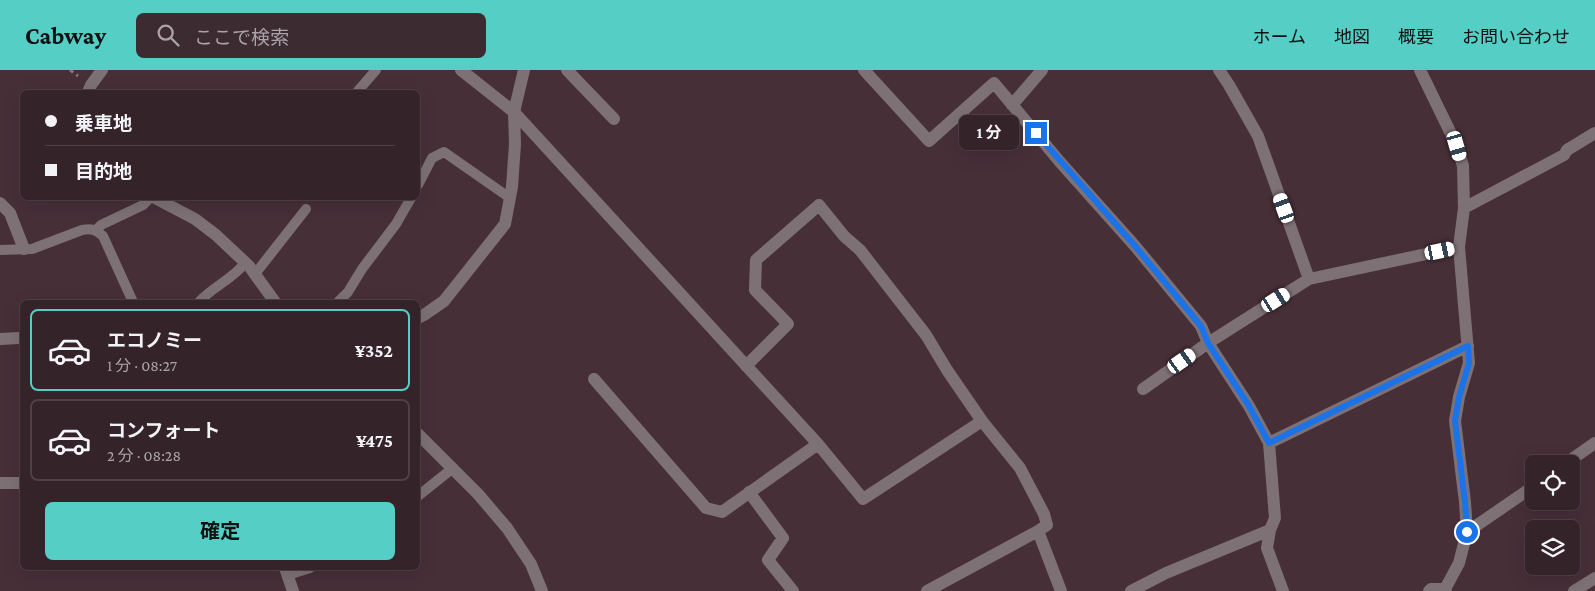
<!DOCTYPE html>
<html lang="ja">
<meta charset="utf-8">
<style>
:root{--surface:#35232a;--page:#3d2b32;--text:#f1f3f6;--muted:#aaa4a8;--line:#4f4047;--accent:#55cec6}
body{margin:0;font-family:"Crimson Pro","Noto Sans JP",serif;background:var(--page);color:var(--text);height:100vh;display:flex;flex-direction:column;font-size:19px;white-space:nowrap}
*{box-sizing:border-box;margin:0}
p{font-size:16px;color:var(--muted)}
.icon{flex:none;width:28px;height:28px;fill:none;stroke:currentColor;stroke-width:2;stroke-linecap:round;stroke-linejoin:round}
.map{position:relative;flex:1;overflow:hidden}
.drawer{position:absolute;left:20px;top:230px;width:400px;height:270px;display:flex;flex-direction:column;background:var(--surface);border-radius:8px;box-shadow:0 5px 20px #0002,0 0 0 1px var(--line)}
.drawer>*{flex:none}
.top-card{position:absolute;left:20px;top:20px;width:400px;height:110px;border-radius:8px;box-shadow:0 5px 20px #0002,0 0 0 1px var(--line);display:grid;align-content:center;height:110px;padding:0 25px;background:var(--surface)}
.controls{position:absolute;left:1525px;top:385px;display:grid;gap:10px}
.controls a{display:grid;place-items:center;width:55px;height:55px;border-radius:8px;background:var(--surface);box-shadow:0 5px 20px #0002,0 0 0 1px var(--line);font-size:25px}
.end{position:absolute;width:22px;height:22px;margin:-11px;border:6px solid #1a73e8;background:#fff;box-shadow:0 0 0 2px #fff}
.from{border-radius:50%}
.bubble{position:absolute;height:35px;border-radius:8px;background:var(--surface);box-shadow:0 5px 20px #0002,0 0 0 1px var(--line);font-size:16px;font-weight:700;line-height:35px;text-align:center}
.car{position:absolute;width:15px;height:30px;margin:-15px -8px;border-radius:6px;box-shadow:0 0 4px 1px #0007;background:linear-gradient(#fff 24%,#345 0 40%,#fff 0 76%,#345 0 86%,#fff 0)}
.top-card b{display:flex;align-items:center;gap:18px;height:48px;font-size:19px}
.top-card b+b{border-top:1px solid var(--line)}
.top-card i{width:12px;height:12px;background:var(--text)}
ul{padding:9px 0 0;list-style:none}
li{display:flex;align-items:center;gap:15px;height:82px;margin:0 10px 8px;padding:0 15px;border:2px solid var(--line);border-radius:8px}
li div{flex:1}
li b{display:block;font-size:19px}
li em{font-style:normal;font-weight:700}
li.active{border-color:var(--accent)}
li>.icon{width:45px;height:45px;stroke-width:1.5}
.cta{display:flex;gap:10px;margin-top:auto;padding:10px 25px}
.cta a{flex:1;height:58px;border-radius:8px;background:var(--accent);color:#111;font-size:20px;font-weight:700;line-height:58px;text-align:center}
header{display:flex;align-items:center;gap:30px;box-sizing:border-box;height:70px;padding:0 25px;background:var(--accent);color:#111}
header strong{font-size:24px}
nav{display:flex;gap:28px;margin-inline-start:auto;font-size:18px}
.search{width:350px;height:45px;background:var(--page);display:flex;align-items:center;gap:12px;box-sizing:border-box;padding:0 18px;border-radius:8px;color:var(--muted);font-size:19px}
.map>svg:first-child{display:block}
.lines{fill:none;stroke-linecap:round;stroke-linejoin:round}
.path{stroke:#89747b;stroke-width:3;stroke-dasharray:4 4;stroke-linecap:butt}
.service{stroke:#7d7175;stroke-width:10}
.minor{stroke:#7d7175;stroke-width:12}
.route{stroke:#1a73e8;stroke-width:6}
</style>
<header>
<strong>Cabway</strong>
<div class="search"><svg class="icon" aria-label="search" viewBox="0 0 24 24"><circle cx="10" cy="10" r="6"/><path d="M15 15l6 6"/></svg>ここで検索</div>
<nav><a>ホーム</a><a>地図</a><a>概要</a><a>お問い合わせ</a></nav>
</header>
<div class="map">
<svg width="1595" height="521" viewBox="0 0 1595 521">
<rect width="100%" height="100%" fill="#472f38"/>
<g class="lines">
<path class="path" d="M70,0L78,6"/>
<path class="service" d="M357,22L376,0
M418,115L432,88L444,82L510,128
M96,160L101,155L143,135L150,128
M0,180L32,179L82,160C92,158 96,160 103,166L133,232
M255,204L306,139
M199,232C212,217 233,209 245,193
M338,232L348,222L362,199L396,154L411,128
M418,426L453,398
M288,505L310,498"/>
<path class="minor" d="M461,0L514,42L818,374L863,429L982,351
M567,0L614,49
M864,0L929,71L994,13L1060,92L1135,176L1201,256L1208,273L1249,336L1269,373L1275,448L1270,460L1267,478L1283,521
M1219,0L1229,15L1258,66L1309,209
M1420,0L1457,76L1463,96L1464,138L1459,177L1469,293L1459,327L1455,351L1465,432L1467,462L1459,493L1445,519L1446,521
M88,22L91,15L102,0
M1012,35L1042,0
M155,128L195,149L216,165L249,196L275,232
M0,133L10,143L24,179
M1464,138L1564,85L1567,80L1595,63
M418,248L424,245L444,231L505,154L512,117L515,74L514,42L524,0
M0,269L19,268
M746,296L788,254L755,220L756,190L819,135L844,166L860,180L926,265L947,300L982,351L1020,398L1044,444L1047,455L1038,461
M594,309L706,438L722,442L818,374
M1143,319L1208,273L1309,209L1459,177
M418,364L478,424L507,458L531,494L542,521
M1269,373L1468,276
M1565,394L1595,373
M0,413H22
M749,422L783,468L768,490L793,521
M1467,462L1534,416
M285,498L293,521
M927,521L1038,461L1061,521
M1131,521L1166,503L1270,460
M1429,521L1431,519H1445
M1574,521L1595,508"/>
</g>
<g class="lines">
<path class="route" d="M1036,63L1135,176L1201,256L1208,273L1249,336L1269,373L1468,276L1469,293L1459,327L1455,351L1465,432L1467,462"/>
</g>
</svg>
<div class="controls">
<a><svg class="icon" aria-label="locate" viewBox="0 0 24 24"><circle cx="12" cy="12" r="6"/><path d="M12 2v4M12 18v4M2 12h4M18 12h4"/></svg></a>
<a><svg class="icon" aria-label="layers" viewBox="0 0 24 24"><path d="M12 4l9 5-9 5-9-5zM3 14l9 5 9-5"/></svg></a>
</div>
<i class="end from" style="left:1467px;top:462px"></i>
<i class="end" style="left:1036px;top:63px"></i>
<div class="bubble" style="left:959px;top:45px;width:60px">1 分</div>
<i class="car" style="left:1457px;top:76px;rotate:164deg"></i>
<i class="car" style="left:1284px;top:138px;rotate:340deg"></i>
<i class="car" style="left:1440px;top:181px;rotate:78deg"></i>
<i class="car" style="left:1276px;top:230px;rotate:58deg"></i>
<i class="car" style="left:1182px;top:291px;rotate:55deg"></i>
<div class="top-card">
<b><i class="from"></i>乗車地</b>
<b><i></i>目的地</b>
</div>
<section class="drawer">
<ul>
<li class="active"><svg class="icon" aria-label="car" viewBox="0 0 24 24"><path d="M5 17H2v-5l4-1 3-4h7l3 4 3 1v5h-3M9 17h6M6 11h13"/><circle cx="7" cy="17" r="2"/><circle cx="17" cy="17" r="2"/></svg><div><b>エコノミー</b><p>1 分 · 08:27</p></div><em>¥352</em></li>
<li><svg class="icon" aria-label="car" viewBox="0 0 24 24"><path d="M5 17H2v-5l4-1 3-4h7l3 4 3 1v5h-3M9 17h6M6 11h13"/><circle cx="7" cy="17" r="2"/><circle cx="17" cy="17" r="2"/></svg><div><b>コンフォート</b><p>2 分 · 08:28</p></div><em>¥475</em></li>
</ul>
<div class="cta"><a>確定</a></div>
</section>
</div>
